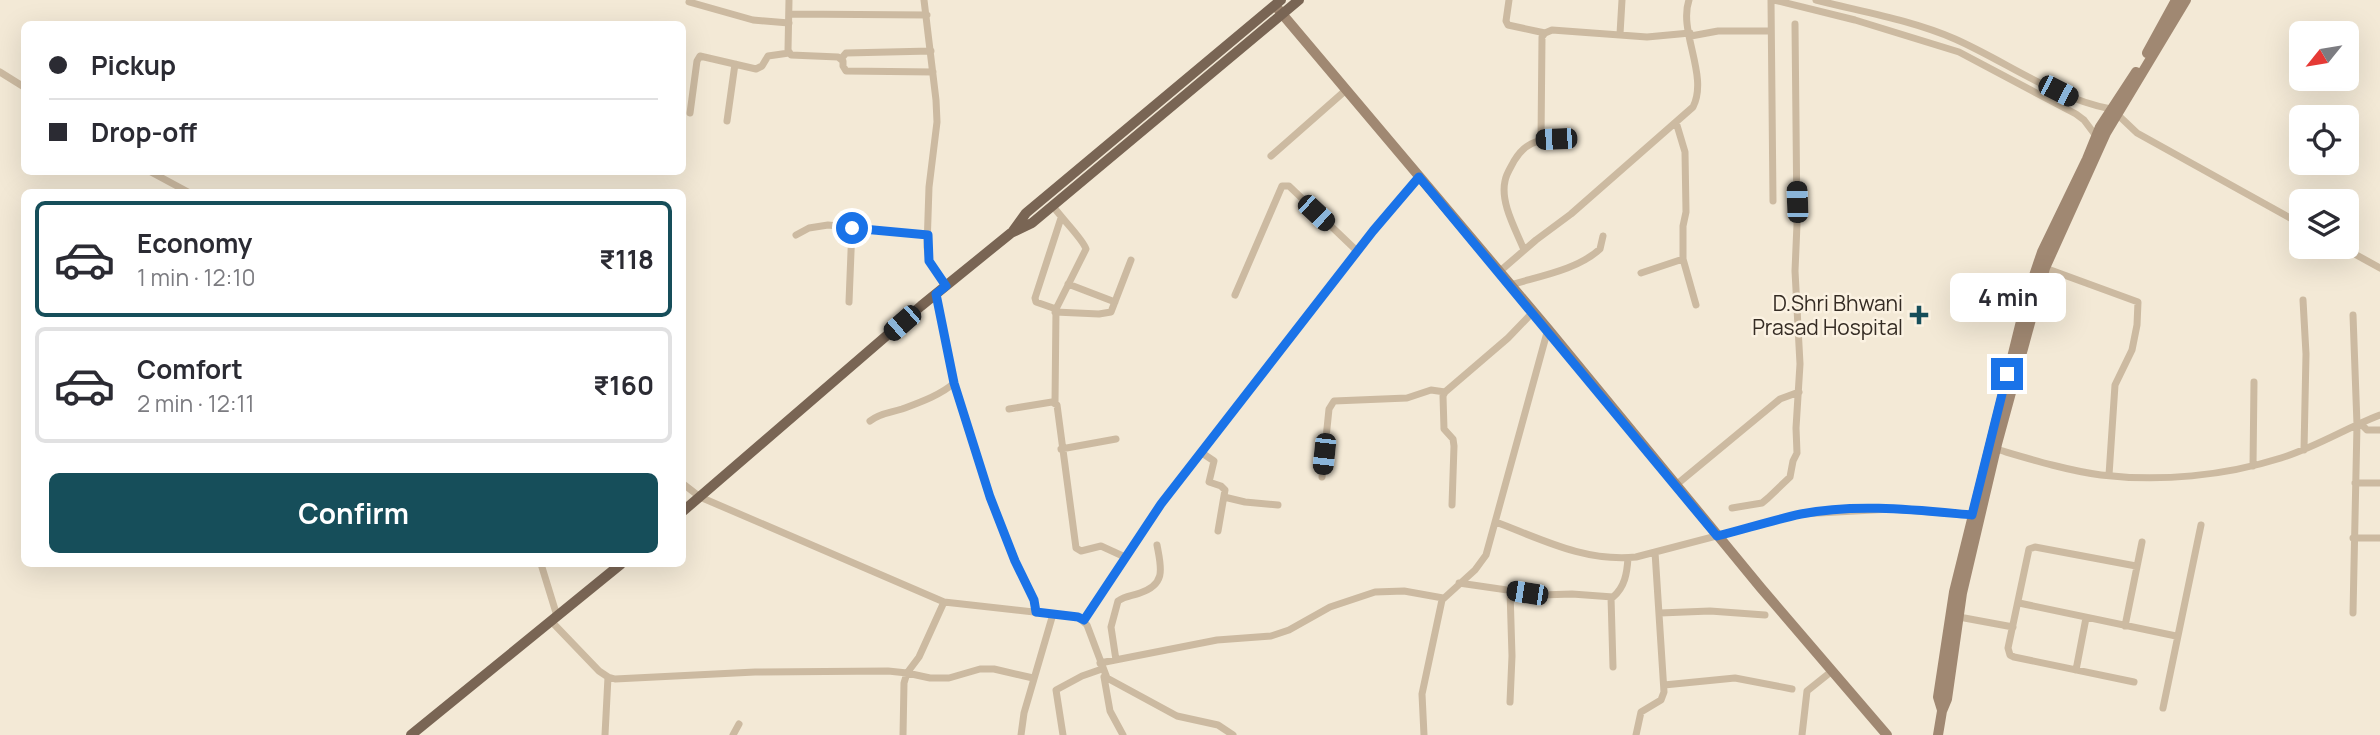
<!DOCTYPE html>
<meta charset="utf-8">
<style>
:root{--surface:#fff;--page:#f2f2f3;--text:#2b2b33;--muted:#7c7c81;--line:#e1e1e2;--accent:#164e5a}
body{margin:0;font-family:Manrope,sans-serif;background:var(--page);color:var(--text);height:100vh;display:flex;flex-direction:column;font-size:26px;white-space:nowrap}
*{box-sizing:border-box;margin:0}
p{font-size:23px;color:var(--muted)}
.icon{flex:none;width:38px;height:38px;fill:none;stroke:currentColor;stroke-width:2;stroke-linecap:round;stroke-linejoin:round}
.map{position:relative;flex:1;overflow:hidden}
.sheet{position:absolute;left:21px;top:189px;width:665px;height:378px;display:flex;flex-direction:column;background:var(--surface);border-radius:10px;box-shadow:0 7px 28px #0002}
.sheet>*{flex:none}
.hud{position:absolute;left:21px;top:21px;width:665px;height:154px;border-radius:10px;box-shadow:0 7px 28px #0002;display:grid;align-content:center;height:154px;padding:0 28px;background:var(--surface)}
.needle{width:46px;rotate:240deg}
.tools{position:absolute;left:2289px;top:21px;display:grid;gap:14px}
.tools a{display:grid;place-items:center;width:70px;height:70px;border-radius:10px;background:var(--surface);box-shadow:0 7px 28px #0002;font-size:35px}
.end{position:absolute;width:32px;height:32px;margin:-16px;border:9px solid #1a73e8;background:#fff;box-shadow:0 0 0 4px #fff}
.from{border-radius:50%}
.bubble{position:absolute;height:49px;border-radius:10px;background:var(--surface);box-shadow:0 7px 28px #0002;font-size:23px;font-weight:700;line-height:49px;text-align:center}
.car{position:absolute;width:21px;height:42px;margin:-21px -10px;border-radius:9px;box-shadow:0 0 5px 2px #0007;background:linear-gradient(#222 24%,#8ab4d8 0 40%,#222 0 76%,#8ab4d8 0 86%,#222 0)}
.hud b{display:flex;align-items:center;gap:24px;height:66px;font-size:26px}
.hud b+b{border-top:2px solid var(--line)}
.hud i{width:18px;height:18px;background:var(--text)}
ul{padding:12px 0 0;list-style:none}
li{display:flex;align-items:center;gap:21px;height:116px;margin:0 14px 10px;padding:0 14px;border:4px solid var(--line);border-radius:10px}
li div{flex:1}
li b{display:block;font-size:26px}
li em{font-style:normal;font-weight:700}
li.on{border-color:var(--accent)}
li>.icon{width:63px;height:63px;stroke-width:1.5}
.button{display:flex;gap:14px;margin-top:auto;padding:14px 28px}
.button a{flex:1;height:80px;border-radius:10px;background:var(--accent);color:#fff;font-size:28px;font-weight:700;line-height:80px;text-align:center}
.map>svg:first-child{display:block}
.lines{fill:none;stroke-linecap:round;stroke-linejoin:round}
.street{stroke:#ccbaa1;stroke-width:7}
.secondary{stroke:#a08872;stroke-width:10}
.primary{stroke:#796554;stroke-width:10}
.route{stroke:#1a73e8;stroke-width:9}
.poi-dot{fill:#164e5a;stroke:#fbf2e2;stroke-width:2.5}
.labels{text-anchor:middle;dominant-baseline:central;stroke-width:5;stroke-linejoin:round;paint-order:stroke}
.poi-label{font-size:21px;fill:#352c24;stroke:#fbf2e2;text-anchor:end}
</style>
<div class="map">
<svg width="2380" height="735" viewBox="0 0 2380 735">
<rect width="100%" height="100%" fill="#f3e9d6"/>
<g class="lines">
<path class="street" d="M789,0L788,50L791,55L838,57L843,61V66L846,71L933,72
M924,0L936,100L937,122L929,187L927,247L929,261L946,286
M1509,0L1506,21L1508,25L1545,33
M1771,0L1773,201
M1774,0L1855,20L1959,52L2076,114L2084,120L2096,136
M1816,0C1863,12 1911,20 1955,39C2007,62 2054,98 2111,109
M689,2L753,20L789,23
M789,14L927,15
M1620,34L1622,0
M1691,36L1718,31H1771
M841,59L846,53L931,51
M0,72L24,87
M690,113L697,61L700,56L756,69L762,66L768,56L789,53
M2117,114L2137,133L2301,224
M727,121L735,64
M1676,122L1685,152L1686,212L1683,226V259L1696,305
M1541,140L1542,37L1545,33L1552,30L1647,37L1690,33
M1271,156L1346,90
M151,172L188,192
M1053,206C1061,218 1083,239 1086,249L1056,309L1055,403
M796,235L809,228L828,225L928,235
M2342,247L2380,268
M1524,250C1516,230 1500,203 1505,181C1506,174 1511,167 1514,161C1525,143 1536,140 1556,139
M2045,268L2138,302L2137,325L2132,350L2115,385L2109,475
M1499,272L1536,240L1571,214L1693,107C1709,76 1678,31 1689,0
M1641,273L1683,259
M1068,284L1115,302
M1510,285C1540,276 1577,270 1600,249L1603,236
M936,294L954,383L990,497L1015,560L1034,600L1036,613
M1235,295L1282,186H1289L1357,251
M2303,300L2306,354L2304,450
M849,302L852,227
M1056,309L1036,302L1035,298L1061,218
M1055,312L1099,314L1111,312L1131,260
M1009,409L1052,402L1057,405L1076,548L1081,551L1101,546L1125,557
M870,421C880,413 890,413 902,409C918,403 941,395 954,383
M2360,423L2367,430H2380
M1061,449L1116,439
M1996,449C2030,459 2065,470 2101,475C2160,482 2224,476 2281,458C2316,447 2346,428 2380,415
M1202,453L1214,461L1209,482L1221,486L1225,490L1218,531
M2253,466L2254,382
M1322,477L1329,409L1334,401L1407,398L1431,390L1445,392
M682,483L700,497L944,602L1078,617L1087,625L1107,678L1177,716L1218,725L1233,735
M2355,483H2380
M1676,485L1780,399L1799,392
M1224,497L1245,502L1278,505
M1452,505L1454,446L1453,439L1444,429L1443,396L1445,392L1508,338L1533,312
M1732,508L1762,503L1768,498L1790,477L1793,461L1797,453L1796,428L1800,364L1795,271L1797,224L1795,24
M1496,522C1543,540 1585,562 1636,557L1801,514L1891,509L1972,515
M2353,538H2380
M541,564L557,616
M1459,583L1541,595L1572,594L1613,597C1625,587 1627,573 1628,558
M1611,597L1613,667
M2019,603L2176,636
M1660,613L1710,611L1765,615
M2353,613L2357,425L2353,315
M1959,617L2013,627
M1084,620L1161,504L1373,231L1419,177
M551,621L599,671L608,677L615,679L755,672L888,671L907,673L919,657L944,602
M2125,626L2142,542
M1116,660L1111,627L1118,601C1125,596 1132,596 1140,593C1167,584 1161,567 1157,545
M1100,663L1217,640L1271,636L1289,630L1330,607L1375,592L1404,591L1443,598
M2076,670L2086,618
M1104,677L1110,711L1123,735
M2134,682L2014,657L2010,655L2008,648L2029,549L2035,547L2136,566
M1664,685L1735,678L1792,689
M1510,702L1512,656L1510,591
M2163,708L2201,525
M605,735L608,677
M733,735L739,724
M903,735L904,683L907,673L930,678H949L980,669H994L1033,678
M1021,735L1024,713L1053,614
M1063,735L1056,690L1082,676L1102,669
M1424,735L1422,694L1442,600L1475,570L1486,555L1548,329
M1636,735L1641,712L1661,700L1664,692L1655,552
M1802,735L1807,691L1832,671"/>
<path class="secondary" d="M1278,9L1548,329L1761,588L1887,735
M2147,53L2176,0
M1942,710L1938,697L1954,592L2028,293L2042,252L2087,159L2100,127L2136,72
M1938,735L1942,711L1947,699L1962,593L1997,444L2045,268L2106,133L2186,0"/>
<path class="primary" d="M1013,231L1026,213L1281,0
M682,512L921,306L1011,233L1032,223L1299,0
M411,735L621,564"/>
</g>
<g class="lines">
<path class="route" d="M852,228L928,235L929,261L946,286L936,294L954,383L990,497L1015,561L1034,600L1036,612L1078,617L1084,620L1161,504L1373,231L1419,177L1717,536C1745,529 1773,520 1801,514C1857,503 1916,510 1972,515L2007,374"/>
</g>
<path class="poi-dot" d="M1915.5 304.5h7v7h7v7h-7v7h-7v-7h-7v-7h7z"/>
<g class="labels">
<g class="poi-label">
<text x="1903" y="303">D.Shri Bhwani<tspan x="1903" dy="24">Prasad Hospital</tspan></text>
</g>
</g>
</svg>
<div class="tools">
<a><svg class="needle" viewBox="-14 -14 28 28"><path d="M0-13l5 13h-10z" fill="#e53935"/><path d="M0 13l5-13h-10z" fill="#7c7c81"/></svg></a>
<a><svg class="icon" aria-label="locate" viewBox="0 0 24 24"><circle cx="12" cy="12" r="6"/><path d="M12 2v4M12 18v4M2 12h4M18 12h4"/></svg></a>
<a><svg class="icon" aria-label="layers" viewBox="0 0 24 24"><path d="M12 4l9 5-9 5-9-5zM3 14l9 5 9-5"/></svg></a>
</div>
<i class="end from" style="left:852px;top:228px"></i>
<i class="end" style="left:2007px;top:374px"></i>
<div class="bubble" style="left:1950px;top:273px;width:116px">4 min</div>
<i class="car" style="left:2058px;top:91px;rotate:117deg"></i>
<i class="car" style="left:1556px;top:139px;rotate:268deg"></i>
<i class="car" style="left:1797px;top:202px;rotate:358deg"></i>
<i class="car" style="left:1316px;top:213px;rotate:133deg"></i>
<i class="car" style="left:902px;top:323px;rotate:229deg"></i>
<i class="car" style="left:1324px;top:454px;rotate:186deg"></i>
<i class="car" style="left:1527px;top:593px;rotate:279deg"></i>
<div class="hud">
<b><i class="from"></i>Pickup</b>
<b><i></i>Drop-off</b>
</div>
<section class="sheet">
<ul>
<li class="on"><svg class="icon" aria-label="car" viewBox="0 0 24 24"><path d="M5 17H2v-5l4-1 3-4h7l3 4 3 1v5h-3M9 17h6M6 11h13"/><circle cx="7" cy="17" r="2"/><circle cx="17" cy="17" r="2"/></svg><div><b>Economy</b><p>1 min · 12:10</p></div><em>₹118</em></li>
<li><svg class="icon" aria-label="car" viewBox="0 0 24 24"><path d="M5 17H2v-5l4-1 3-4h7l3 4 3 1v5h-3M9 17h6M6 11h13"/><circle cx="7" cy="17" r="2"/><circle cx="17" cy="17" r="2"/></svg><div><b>Comfort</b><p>2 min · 12:11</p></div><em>₹160</em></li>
</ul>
<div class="button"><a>Confirm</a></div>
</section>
</div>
